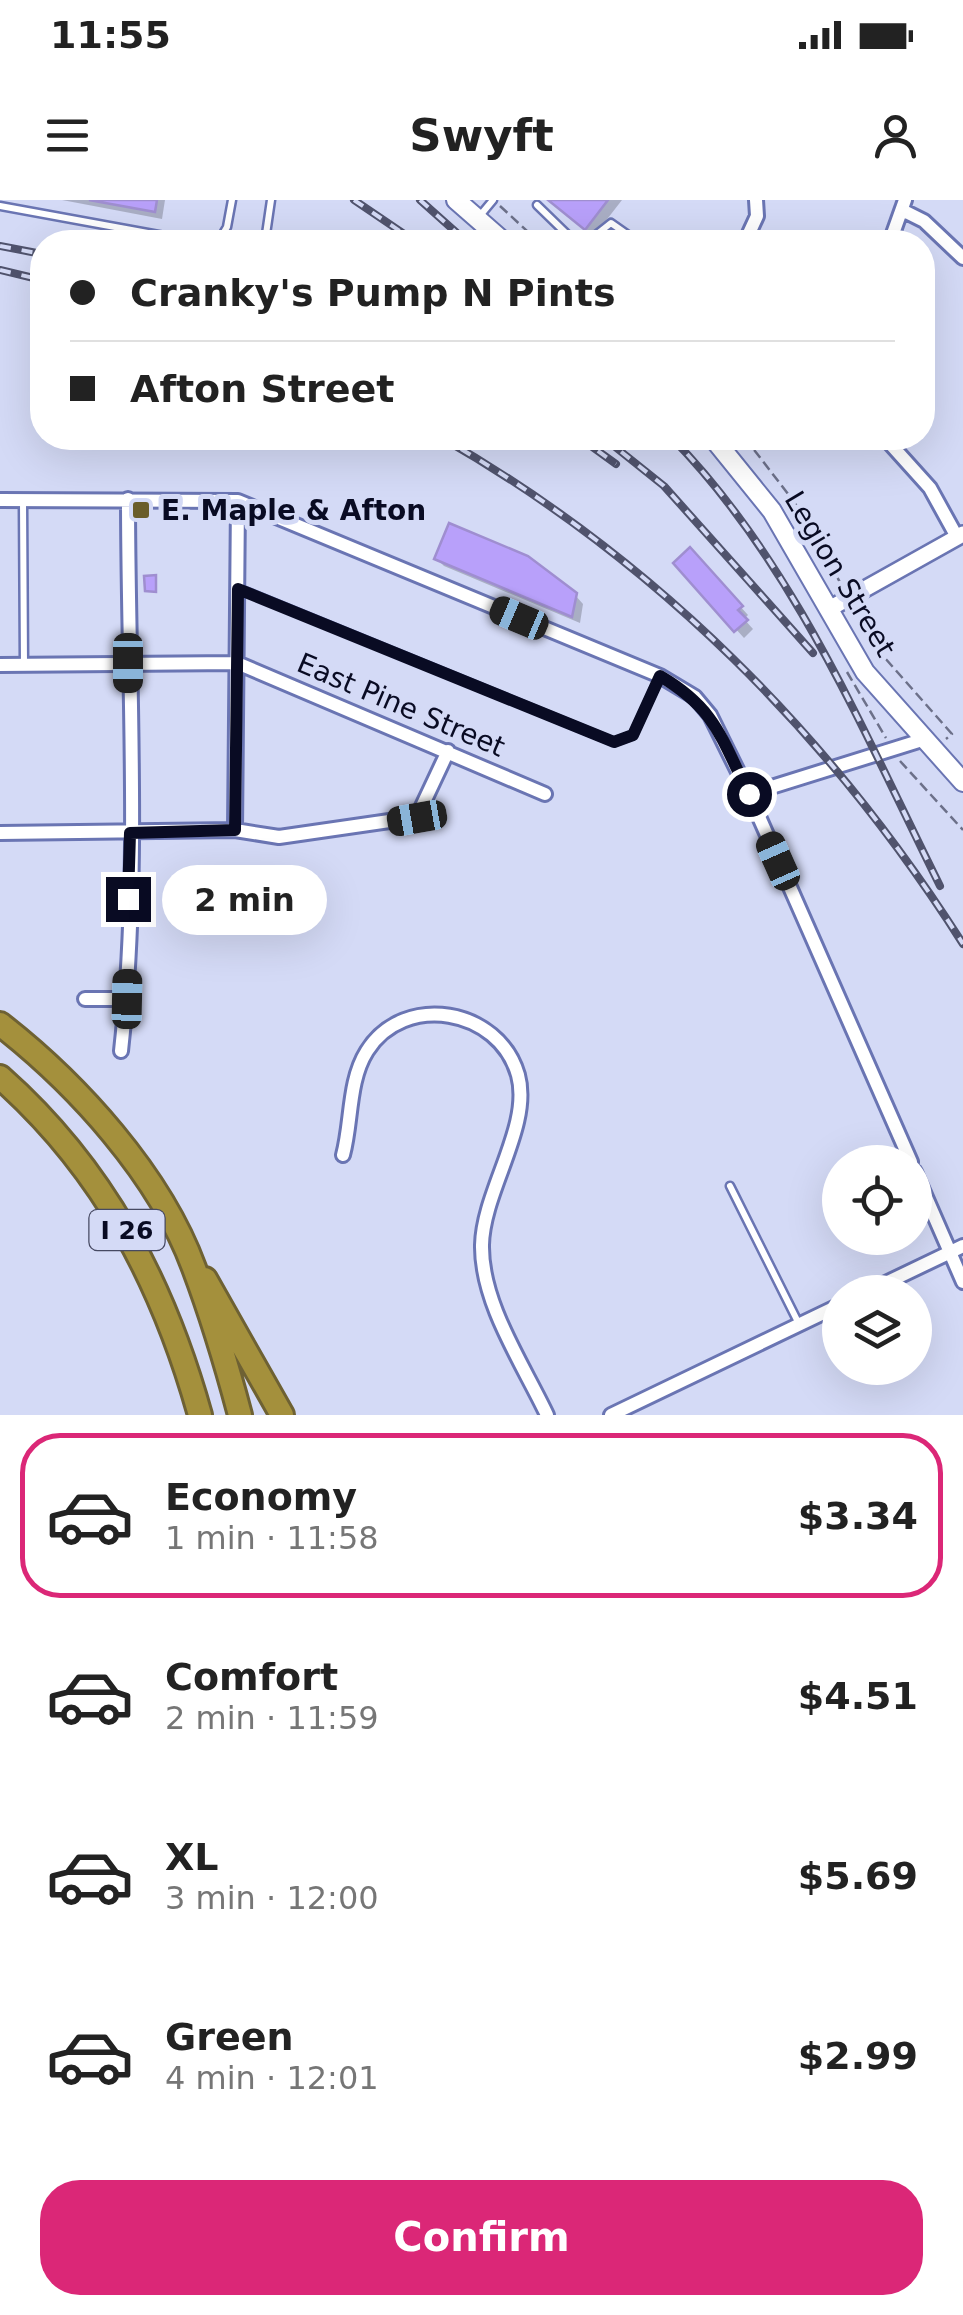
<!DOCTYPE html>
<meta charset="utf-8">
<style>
:root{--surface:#fff;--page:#f6f6f6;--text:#222;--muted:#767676;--line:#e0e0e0;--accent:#db2777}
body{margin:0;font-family:"DejaVu Sans",sans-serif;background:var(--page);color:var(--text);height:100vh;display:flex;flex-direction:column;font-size:38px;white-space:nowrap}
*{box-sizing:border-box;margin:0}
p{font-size:32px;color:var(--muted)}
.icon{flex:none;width:55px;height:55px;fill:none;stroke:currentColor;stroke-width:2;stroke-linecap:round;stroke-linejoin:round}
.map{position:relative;height:1215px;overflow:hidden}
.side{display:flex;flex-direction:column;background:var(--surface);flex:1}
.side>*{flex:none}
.guide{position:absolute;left:30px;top:30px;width:905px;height:220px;border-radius:40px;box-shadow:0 10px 40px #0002;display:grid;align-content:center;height:220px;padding:0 40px;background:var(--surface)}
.tools{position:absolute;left:822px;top:945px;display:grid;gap:20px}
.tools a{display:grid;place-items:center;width:110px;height:110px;border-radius:50%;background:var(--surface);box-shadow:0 10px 40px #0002;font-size:50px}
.end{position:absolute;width:45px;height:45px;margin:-22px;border:12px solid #090b23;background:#fff;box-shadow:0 0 0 5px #fff}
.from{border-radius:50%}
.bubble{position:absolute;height:70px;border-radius:35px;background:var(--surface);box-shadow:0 10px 40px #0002;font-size:32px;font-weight:800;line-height:70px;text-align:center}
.car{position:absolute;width:30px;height:60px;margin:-30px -15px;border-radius:12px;box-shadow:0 0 8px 2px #0007;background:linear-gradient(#222 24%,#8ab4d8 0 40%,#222 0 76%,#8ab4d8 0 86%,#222 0)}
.guide b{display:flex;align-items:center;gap:35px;height:95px;font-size:38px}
.guide b+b{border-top:2px solid var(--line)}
.guide i{width:25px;height:25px;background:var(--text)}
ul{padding:18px 0 0;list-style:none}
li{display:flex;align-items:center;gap:30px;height:165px;margin:0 20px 15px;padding:0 20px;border:5px solid transparent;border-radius:40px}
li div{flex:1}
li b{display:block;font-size:38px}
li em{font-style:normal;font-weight:800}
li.active{border-color:var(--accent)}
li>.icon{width:90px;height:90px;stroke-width:1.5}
.primary-button{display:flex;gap:20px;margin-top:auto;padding:20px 40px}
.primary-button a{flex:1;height:115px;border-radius:40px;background:var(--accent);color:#fff;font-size:40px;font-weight:800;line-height:115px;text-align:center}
.status{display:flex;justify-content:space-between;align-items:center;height:70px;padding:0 50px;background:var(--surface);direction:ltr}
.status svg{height:28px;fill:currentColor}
header{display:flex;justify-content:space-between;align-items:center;height:130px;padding:0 40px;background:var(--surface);font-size:45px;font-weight:800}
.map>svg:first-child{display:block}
.shadow{fill:#0003}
.building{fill:#b8a0fa;stroke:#9f8ed0;stroke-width:2.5}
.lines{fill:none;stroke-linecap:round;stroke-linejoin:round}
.service-casing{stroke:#6a75b3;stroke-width:11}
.minor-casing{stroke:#6a75b3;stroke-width:18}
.tertiary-casing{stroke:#6a75b3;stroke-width:20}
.secondary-casing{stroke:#6a75b3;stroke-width:22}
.motorway-casing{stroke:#6e6133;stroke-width:28}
.path{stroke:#6c7089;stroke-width:2.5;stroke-dasharray:10 5;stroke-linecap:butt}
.service{stroke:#fff;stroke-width:6}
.minor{stroke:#fff;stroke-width:12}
.tertiary{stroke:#fff;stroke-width:15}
.secondary{stroke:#fff;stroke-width:18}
.motorway{stroke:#a4903c;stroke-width:22}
.rail-casing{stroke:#50536d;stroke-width:8}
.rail{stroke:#d4daf6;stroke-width:4;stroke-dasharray:11;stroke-linecap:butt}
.route{stroke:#090b23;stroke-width:12}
.poi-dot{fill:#6a5d2a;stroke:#d4daf6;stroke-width:4}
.labels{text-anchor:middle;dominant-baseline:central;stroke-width:10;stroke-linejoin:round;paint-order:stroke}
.shield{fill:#d4daf6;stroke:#464962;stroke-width:2.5}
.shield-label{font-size:25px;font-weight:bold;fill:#090b23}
.poi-label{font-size:28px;font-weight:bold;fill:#090b23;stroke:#d4daf6;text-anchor:start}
.street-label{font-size:28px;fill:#090b23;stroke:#d4daf6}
</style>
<div class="status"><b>11:55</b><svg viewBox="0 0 49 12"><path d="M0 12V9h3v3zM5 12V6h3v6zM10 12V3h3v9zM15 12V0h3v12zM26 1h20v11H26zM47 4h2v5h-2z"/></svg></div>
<header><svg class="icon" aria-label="menu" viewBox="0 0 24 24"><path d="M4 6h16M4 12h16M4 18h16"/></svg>Swyft<svg class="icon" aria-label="person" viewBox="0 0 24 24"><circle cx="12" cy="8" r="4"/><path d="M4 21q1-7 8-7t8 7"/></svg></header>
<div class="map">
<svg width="963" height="1215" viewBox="0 0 963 1215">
<rect width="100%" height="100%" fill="#d4daf6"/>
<path class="shadow" d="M62,0H165L162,19Z
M551,0H622L594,36Z
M690,351L748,415L744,419L753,429L744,438L676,363Z
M437,359L575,395L583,404L580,423L444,366Z"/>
<path class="building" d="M89,0H157L155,12Z
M548,0H608L585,30Z
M449,323L528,356L577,393L572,417L434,359Z
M690,347L743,406L738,410L748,420L734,432L673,363Z
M156,375V392L145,391L144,376Z"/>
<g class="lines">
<g class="service-casing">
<path id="service" d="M537,5L575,42
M0,6L197,42
M478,18L493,0
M265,41L271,0
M218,42L227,27L232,0
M587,42L611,23L638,42
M23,302L24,464
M240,389L614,542L633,535L660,476
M730,986L799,1124"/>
</g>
<g class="minor-casing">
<path id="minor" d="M902,10L924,21L963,58
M745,42L757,16L756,0
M890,42L905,0
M885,238L930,288L957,337
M0,300L238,301L660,476L695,497L710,515L749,594L911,962
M0,465L237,463L545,594
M749,594L922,540
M235,630L238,301
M0,633L235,630L279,637L417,617L448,551
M85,799H127
M121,851C141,669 128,482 128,299
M343,955C352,922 348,881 367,851C404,792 499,808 518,875C532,926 483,991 482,1045C481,1103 523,1164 547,1215
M915,972L963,1082
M867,1092L963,1046
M611,1215L840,1105"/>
</g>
<g class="tertiary-casing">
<path id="tertiary" d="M829,409L963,334"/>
</g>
<g class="secondary-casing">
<path id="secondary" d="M456,0L504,42
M713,238L772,311L865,472L963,582"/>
</g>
<g class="motorway-casing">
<path id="motorway" d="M0,824C77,884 160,975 194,1068C212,1116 227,1166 240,1215
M0,877C104,969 163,1083 200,1215
M205,1079L282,1215"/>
</g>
<path class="path" d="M500,6L539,42
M745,238L795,303L841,384
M855,408L884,457L952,534L946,539
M847,472L886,538
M900,561L963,630"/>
<use href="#service" class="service"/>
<use href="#minor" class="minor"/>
<use href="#tertiary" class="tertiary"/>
<use href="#secondary" class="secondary"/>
<use href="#motorway" class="motorway"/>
<g class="rail-casing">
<path id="rail" d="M354,0L416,42
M420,0L467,42
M308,35L316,42
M0,46L42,54
M0,70L42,80
M442,238C656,360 831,536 963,744
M580,238L616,264
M604,238L664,286L813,453
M672,238C794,363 863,531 940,686"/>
</g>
<use href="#rail" class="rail"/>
</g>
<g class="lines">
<path class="route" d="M128,699L130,633L235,630L238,389L614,542L633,535L660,476C716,509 721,538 749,594"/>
</g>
<rect class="poi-dot" x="131" y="300" width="20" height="20" rx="5"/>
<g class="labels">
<rect class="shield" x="89.5" y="1010" width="75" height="40" rx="8"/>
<g class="shield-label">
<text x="127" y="1030">I 26</text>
</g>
<g class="poi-label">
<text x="161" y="310">E. Maple &amp; Afton</text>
</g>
<g class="street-label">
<text transform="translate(840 374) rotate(59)">Legion Street</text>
<text transform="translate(401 505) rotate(23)">East Pine Street</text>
</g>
</g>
</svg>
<div class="tools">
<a><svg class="icon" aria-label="locate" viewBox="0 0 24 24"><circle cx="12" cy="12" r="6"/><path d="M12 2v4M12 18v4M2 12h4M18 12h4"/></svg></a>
<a><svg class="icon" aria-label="layers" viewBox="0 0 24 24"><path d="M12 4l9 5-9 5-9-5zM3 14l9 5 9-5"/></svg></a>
</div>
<i class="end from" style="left:749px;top:594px"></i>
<i class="end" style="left:128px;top:699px"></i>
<div class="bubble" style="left:162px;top:665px;width:165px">2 min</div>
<i class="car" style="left:519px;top:418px;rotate:293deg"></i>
<i class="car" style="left:128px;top:463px;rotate:180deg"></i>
<i class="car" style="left:417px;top:618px;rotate:260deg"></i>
<i class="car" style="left:778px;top:661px;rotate:336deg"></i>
<i class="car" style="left:127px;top:799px;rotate:1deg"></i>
<div class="guide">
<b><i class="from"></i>Cranky's Pump N Pints</b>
<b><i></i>Afton Street</b>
</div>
</div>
<section class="side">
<ul>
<li class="active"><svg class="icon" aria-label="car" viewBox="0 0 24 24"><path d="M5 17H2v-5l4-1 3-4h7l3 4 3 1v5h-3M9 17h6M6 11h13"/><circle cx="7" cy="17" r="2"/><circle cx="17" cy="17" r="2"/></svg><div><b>Economy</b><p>1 min · 11:58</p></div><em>$3.34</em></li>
<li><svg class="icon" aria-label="car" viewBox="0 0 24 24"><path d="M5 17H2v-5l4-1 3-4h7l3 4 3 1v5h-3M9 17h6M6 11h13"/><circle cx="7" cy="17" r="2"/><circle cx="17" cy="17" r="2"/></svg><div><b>Comfort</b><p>2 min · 11:59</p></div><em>$4.51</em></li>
<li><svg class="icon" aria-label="car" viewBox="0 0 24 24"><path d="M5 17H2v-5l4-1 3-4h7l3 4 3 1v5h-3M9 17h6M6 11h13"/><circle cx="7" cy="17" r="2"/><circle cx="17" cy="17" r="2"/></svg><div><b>XL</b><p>3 min · 12:00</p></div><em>$5.69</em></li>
<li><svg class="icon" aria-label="car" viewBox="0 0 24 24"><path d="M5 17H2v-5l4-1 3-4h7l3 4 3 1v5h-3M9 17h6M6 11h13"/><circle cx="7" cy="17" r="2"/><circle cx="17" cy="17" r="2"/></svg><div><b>Green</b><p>4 min · 12:01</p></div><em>$2.99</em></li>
</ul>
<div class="primary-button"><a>Confirm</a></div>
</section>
